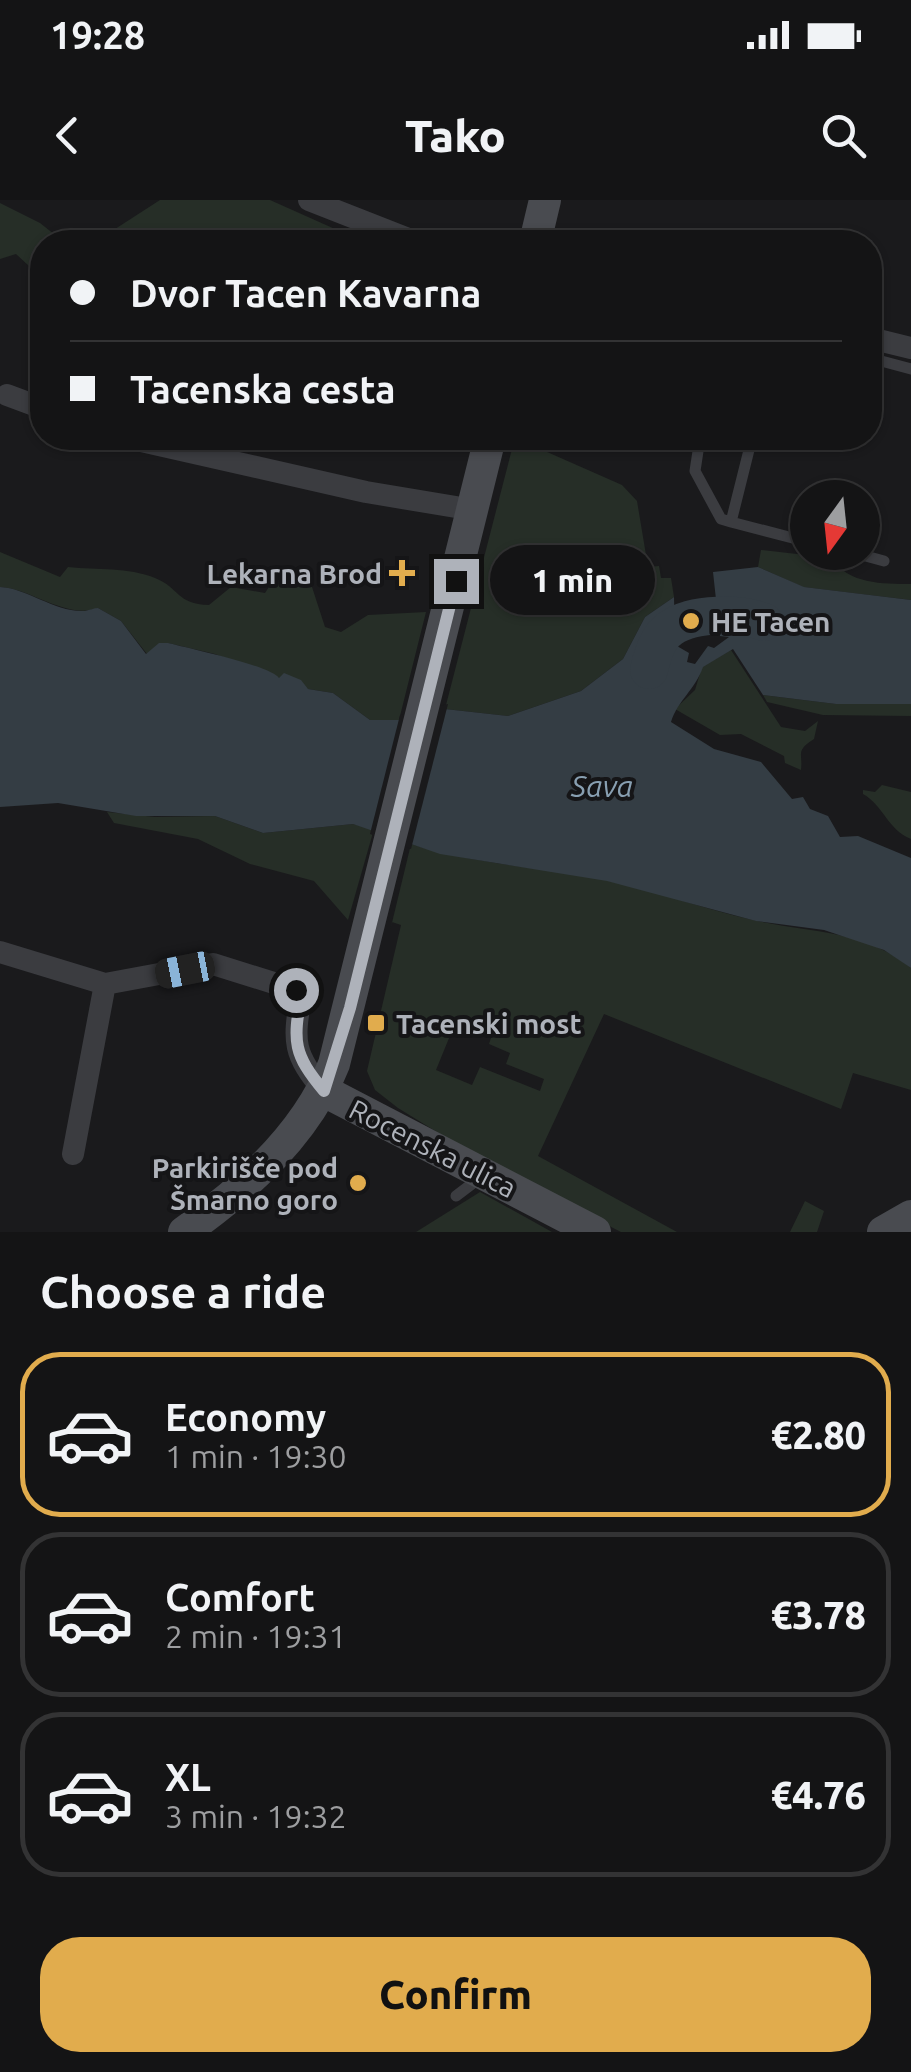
<!DOCTYPE html>
<meta charset="utf-8">
<style>
:root{--surface:#141415;--page:#1d1d1e;--text:#f1f3f6;--muted:#9d9ea0;--line:#333334;--accent:#e1ac4d}
body{margin:0;font-family:Ubuntu,sans-serif;background:var(--page);color:var(--text);height:100vh;display:flex;flex-direction:column;font-size:38px;white-space:nowrap}
*{box-sizing:border-box;margin:0}
p{font-size:32px;color:var(--muted)}
.icon{flex:none;width:55px;height:55px;fill:none;stroke:currentColor;stroke-width:2;stroke-linecap:round;stroke-linejoin:round}
.map{position:relative;height:1032px;overflow:hidden}
.panel{display:flex;flex-direction:column;background:var(--surface);flex:1}
.panel>*{flex:none}
.hud{position:absolute;left:30px;top:30px;width:852px;height:220px;border-radius:40px;box-shadow:0 2px 8px #0004,0 0 0 2px var(--line);display:grid;align-content:center;height:220px;padding:0 40px;background:var(--surface)}
.needle{width:65px;rotate:195deg}
.controls{position:absolute;left:790px;top:280px;display:grid;gap:20px}
.controls a{display:grid;place-items:center;width:90px;height:90px;border-radius:50%;background:var(--surface);box-shadow:0 2px 8px #0004,0 0 0 2px var(--line);font-size:50px}
.end{position:absolute;width:45px;height:45px;margin:-22px;border:12px solid #aeb2ba;background:#111;box-shadow:0 0 0 5px #111}
.from{border-radius:50%}
.bubble{position:absolute;height:70px;border-radius:35px;background:var(--surface);box-shadow:0 2px 8px #0004,0 0 0 2px var(--line);font-size:32px;font-weight:800;line-height:70px;text-align:center}
.car{position:absolute;width:30px;height:60px;margin:-30px -15px;border-radius:12px;box-shadow:0 0 8px 2px #0007;background:linear-gradient(#222 24%,#8ab4d8 0 40%,#222 0 76%,#8ab4d8 0 86%,#222 0)}
.hud b{display:flex;align-items:center;gap:35px;height:95px;font-size:38px}
.hud b+b{border-top:2px solid var(--line)}
.hud i{width:25px;height:25px;background:var(--text)}
ul{padding:0;list-style:none}
li{display:flex;align-items:center;gap:30px;height:165px;margin:0 20px 15px;padding:0 20px;border:5px solid var(--line);border-radius:40px}
li div{flex:1}
li b{display:block;font-size:38px}
li em{font-style:normal;font-weight:800}
li.current{border-color:var(--accent)}
li>.icon{width:90px;height:90px;stroke-width:1.5}
h2{padding:0 40px;font-size:45px;line-height:120px}
.cta{display:flex;gap:20px;margin-top:auto;padding:20px 40px}
.cta a{flex:1;height:115px;border-radius:40px;background:var(--accent);color:#111;font-size:40px;font-weight:800;line-height:115px;text-align:center}
.status{display:flex;justify-content:space-between;align-items:center;height:70px;padding:0 50px;background:var(--surface);direction:ltr}
.status svg{height:28px;fill:currentColor}
header{display:flex;justify-content:space-between;align-items:center;height:130px;padding:0 40px;background:var(--surface);font-size:45px;font-weight:800}
.map>svg:first-child{display:block}
.green{fill:#262e27;fill-rule:evenodd}
.water{fill:#343d44}
.pier{fill:#1a1a1c}
.lines{fill:none;stroke-linecap:round;stroke-linejoin:round}
.river{stroke:#343d44;stroke-width:38}
.lane{stroke:#3b3c40;stroke-width:11}
.street{stroke:#3b3c40;stroke-width:22}
.secondary{stroke:#494b50;stroke-width:32}
.route{stroke:#aeb2ba;stroke-width:12}
.poi-dot{fill:#e1ac4d;stroke:#151517;stroke-width:4}
.labels{text-anchor:middle;dominant-baseline:central;stroke-width:8;stroke-linejoin:round;paint-order:stroke}
.poi-label{font-size:28px;font-weight:bold;fill:#aeb2ba;stroke:#151517;text-anchor:end}
.street-label{font-size:28px;fill:#aeb2ba;stroke:#151517}
.water-label{font-size:30px;font-style:italic;fill:#889fb1;stroke:#151517}
</style>
<div class="status"><b>19:28</b><svg viewBox="0 0 49 12"><path d="M0 12V9h3v3zM5 12V6h3v6zM10 12V3h3v9zM15 12V0h3v12zM26 1h20v11H26zM47 4h2v5h-2z"/></svg></div>
<header><svg class="icon" aria-label="back" viewBox="0 0 24 24"><path d="M15 5l-7 7 7 7"/></svg>Tako<svg class="icon" aria-label="search" viewBox="0 0 24 24"><circle cx="10" cy="10" r="6"/><path d="M15 15l6 6"/></svg></header>
<div class="map">
<svg width="911" height="1032" viewBox="0 0 911 1032">
<rect width="100%" height="100%" fill="#1a1a1c"/>
<path class="green" d="M160,0H270L364,42H95Z
M0,3L40,23L64,42H42V78L16,54L0,59Z
M529,244L622,285L637,301L648,367L659,366L661,378H671L674,397L645,417L623,459L581,491L508,516L445,509L513,245Z
M761,350L832,358C847,384 883,384 911,384V400L803,387L758,367Z
M0,352L60,377L68,367C97,370 128,367 155,378C180,388 176,404 209,405L231,387L265,393L274,379L312,387L325,427L341,432L368,415L426,412L399,520H370L333,493L308,489L215,454L168,443L147,454L121,421L98,408C67,420 30,388 0,387Z
M731,450L781,527L805,531L818,521L814,539C795,551 803,553 801,570L785,563L784,556L741,534L720,535L675,509L695,490L702,467Z
M763,495L836,504H911V516L823,515L767,502Z
M882,585L911,592V639C887,629 884,606 863,594V590L875,592Z
M107,612L155,617L215,616L263,633L353,624L374,629L348,720L314,681L250,664L198,639L114,623Z
M411,644C474,664 540,667 605,680C655,690 703,709 753,720C806,732 867,730 911,768V890L853,873L841,909L604,814L538,956L677,1032H621L497,969L398,908L375,890L367,871L401,725L392,722L390,731ZM456,821L492,835L489,844L510,853L506,864L544,879L540,891L480,867L472,885L436,870Z
M480,992L552,1032H416Z
M805,1001L824,1011L817,1032H790Z"/>
<path class="water" d="M758,367L804,387L911,400V504H836L763,495L733,449L703,467C695,490 678,500 671,522L714,549L761,562L792,599L803,597L810,609L828,616L840,637L858,636L911,658V768L884,750L824,730L756,721L607,681L440,654L353,624L263,633L215,616H136L58,603L0,607V387C27,388 56,413 85,411C90,410 94,408 98,408L121,421L146,454L159,443H168C192,449 271,466 279,478L284,473L301,480L308,489L333,493L370,520H399L445,509L508,516L581,491L623,459L645,417L674,397L675,438L669,453L677,446L689,453L687,462L695,464L708,446L714,448L729,437L720,436L713,372Z"/>
<path class="pier" d="M448,504L411,649L370,634L400,515Z"/>
<g class="lines">
<path class="river" d="M649,470C652,456 658,436 671,428C694,412 740,413 764,422"/>
<path class="lane" d="M870,158L911,169
M700,238L695,271L721,319L731,322L752,238
M731,322L808,342
M851,352L884,361
M456,996L481,977"/>
<path class="street" d="M309,0L416,42
M870,138L911,148
M7,195L42,208
M128,238L366,292L474,310
M0,752L105,784L213,764L296,790L301,796C293,842 293,854 324,891
M73,954L105,784"/>
<path class="secondary" d="M535,42L545,0
M324,891L595,1032
M184,1032C244,990 307,933 334,864L490,238
M883,1032L911,1016"/>
</g>
<g class="lines">
<path class="route" d="M296,790L301,796C293,842 293,854 324,891L350,808L456,381"/>
</g>
<g class="poi-dot">
<path d="M397 358h10v10h10v10h-10v10h-10v-10h-10v-10h10z"/>
<circle cx="691" cy="421" r="10"/>
<rect x="366" y="813" width="20" height="20" rx="5"/>
<circle cx="358" cy="983" r="10"/>
</g>
<g class="labels">
<g class="poi-label">
<text x="382" y="373">Lekarna Brod</text>
<text x="711" y="421" text-anchor="start">HE Tacen</text>
<text x="396" y="823" text-anchor="start">Tacenski most</text>
<text x="338" y="967">Parkirišče pod<tspan x="338" dy="32">Šmarno goro</tspan></text>
</g>
<g class="street-label">
<text transform="translate(433 948) rotate(27)">Rocenska ulica</text>
</g>
<g class="water-label">
<text x="602" y="586">Sava</text>
</g>
</g>
</svg>
<div class="controls">
<a><svg class="needle" viewBox="-14 -14 28 28"><path d="M0-13l5 13h-10z" fill="#e53935"/><path d="M0 13l5-13h-10z" fill="#9d9ea0"/></svg></a>
</div>
<i class="end from" style="left:296px;top:790px"></i>
<i class="end" style="left:456px;top:381px"></i>
<div class="bubble" style="left:490px;top:345px;width:165px">1 min</div>
<i class="car" style="left:185px;top:770px;rotate:259deg"></i>
<div class="hud">
<b><i class="from"></i>Dvor Tacen Kavarna</b>
<b><i></i>Tacenska cesta</b>
</div>
</div>
<section class="panel">
<h2>Choose a ride</h2>
<ul>
<li class="current"><svg class="icon" aria-label="car" viewBox="0 0 24 24"><path d="M5 17H2v-5l4-1 3-4h7l3 4 3 1v5h-3M9 17h6M6 11h13"/><circle cx="7" cy="17" r="2"/><circle cx="17" cy="17" r="2"/></svg><div><b>Economy</b><p>1 min · 19:30</p></div><em>€2.80</em></li>
<li><svg class="icon" aria-label="car" viewBox="0 0 24 24"><path d="M5 17H2v-5l4-1 3-4h7l3 4 3 1v5h-3M9 17h6M6 11h13"/><circle cx="7" cy="17" r="2"/><circle cx="17" cy="17" r="2"/></svg><div><b>Comfort</b><p>2 min · 19:31</p></div><em>€3.78</em></li>
<li><svg class="icon" aria-label="car" viewBox="0 0 24 24"><path d="M5 17H2v-5l4-1 3-4h7l3 4 3 1v5h-3M9 17h6M6 11h13"/><circle cx="7" cy="17" r="2"/><circle cx="17" cy="17" r="2"/></svg><div><b>XL</b><p>3 min · 19:32</p></div><em>€4.76</em></li>
</ul>
<div class="cta"><a>Confirm</a></div>
</section>
